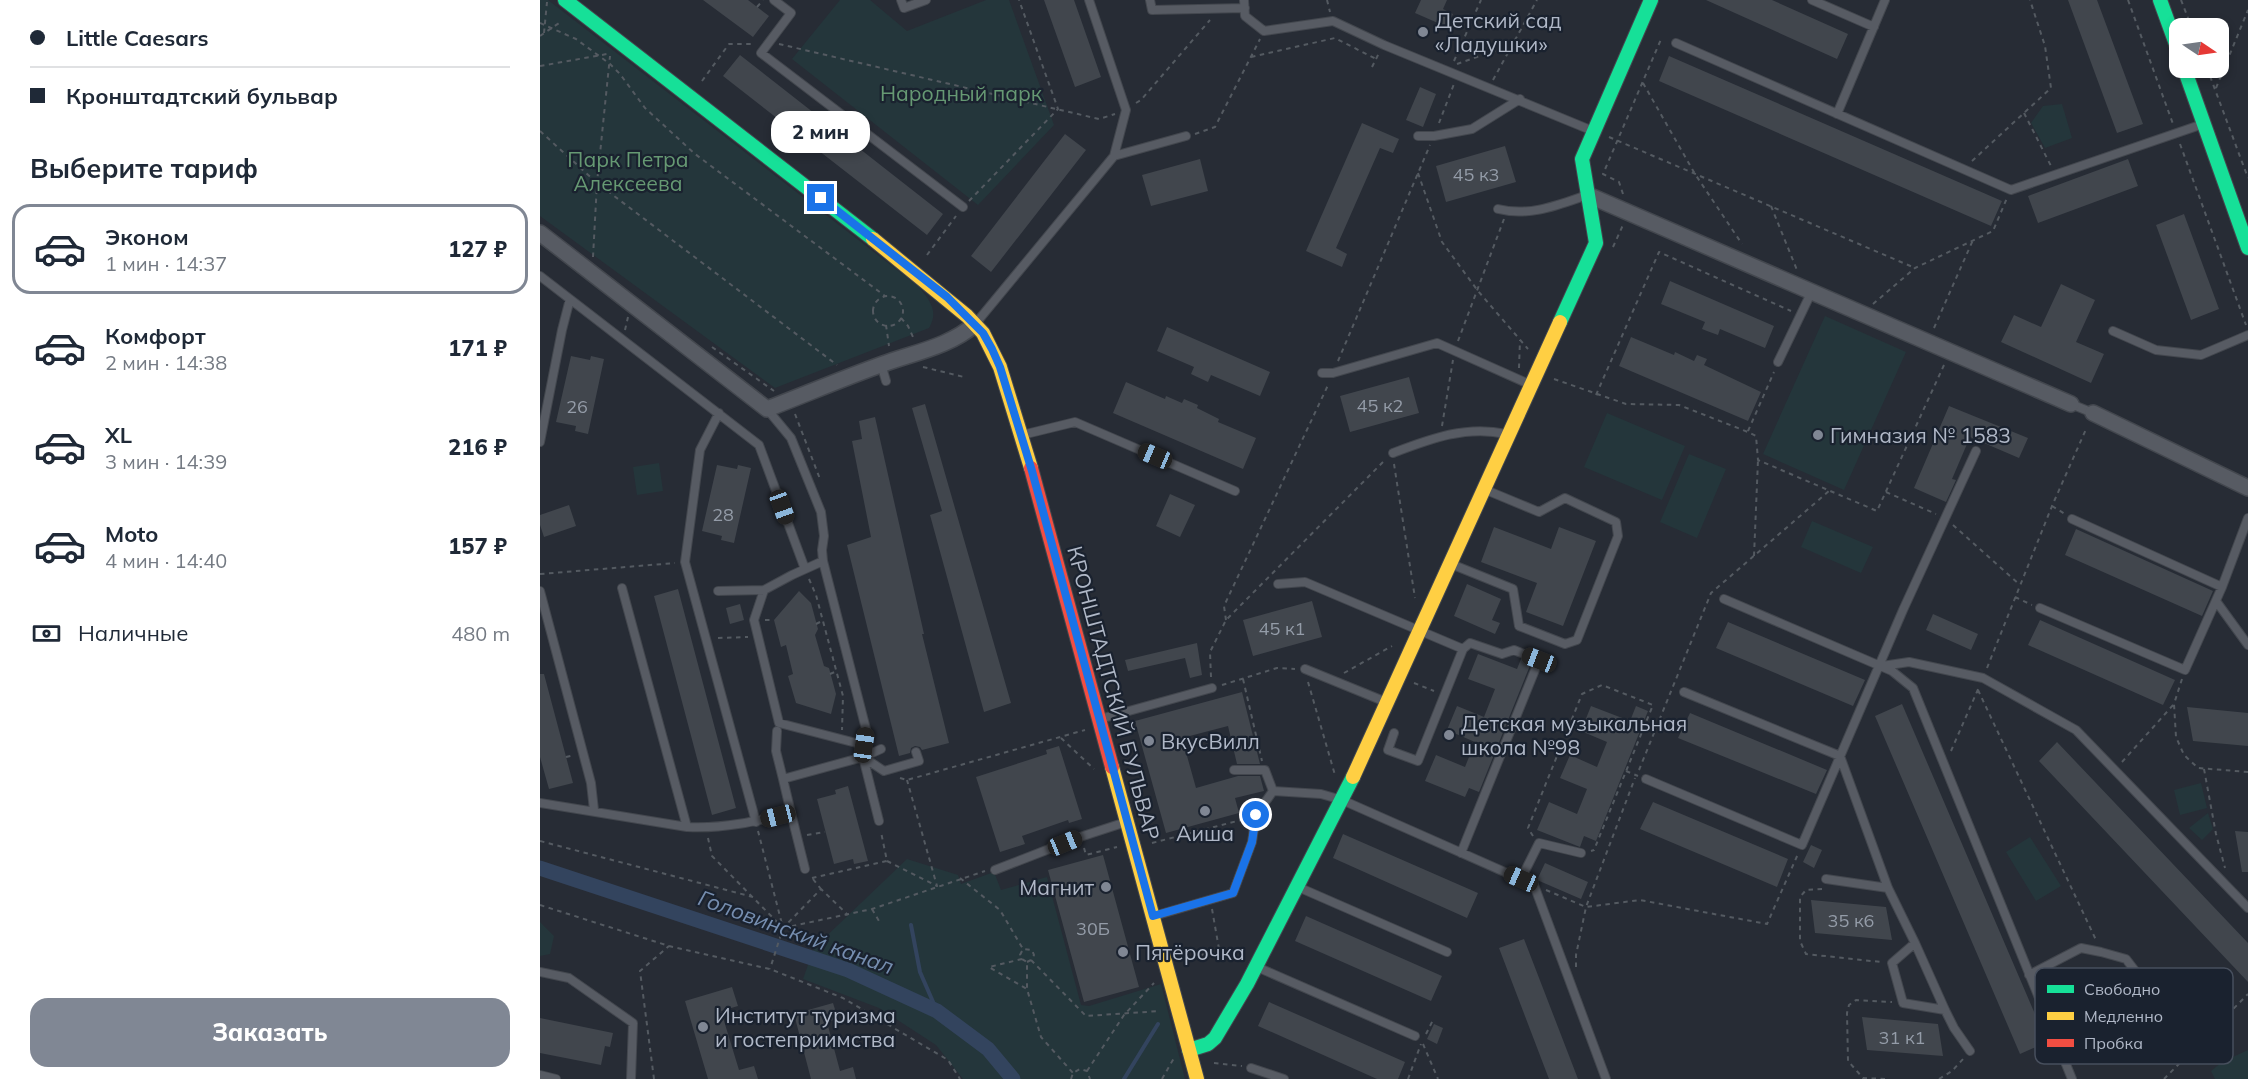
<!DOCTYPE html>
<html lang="ru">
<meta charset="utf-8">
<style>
:root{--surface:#fff;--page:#f2f2f3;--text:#1f2937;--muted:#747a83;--line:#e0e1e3;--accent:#808794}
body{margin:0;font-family:Mulish,sans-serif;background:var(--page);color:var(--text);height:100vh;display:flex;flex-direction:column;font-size:22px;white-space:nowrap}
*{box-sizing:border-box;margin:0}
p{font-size:20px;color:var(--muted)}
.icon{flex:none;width:33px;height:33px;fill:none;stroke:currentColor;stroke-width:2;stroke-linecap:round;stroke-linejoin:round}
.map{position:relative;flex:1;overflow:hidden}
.side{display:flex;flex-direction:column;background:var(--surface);width:540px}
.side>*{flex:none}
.top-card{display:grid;align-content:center;height:132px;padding:0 30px;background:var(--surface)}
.needle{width:39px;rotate:103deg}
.fabs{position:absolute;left:1629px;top:18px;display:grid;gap:12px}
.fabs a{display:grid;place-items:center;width:60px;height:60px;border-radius:12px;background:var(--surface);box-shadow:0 3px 9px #0003;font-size:30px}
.end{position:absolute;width:27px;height:27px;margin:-14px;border:8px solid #1a73e8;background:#fff;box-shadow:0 0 0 3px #fff}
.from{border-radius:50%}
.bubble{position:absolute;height:42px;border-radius:18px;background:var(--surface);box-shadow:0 3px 9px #0003;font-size:20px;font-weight:800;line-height:42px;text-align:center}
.car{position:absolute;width:18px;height:36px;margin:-18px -9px;border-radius:8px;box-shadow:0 0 4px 2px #0007;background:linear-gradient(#222 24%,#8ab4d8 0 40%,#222 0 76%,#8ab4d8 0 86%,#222 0)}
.top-card b{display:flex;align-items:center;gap:21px;height:57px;font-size:22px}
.top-card b+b{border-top:2px solid var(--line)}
.top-card i{width:15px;height:15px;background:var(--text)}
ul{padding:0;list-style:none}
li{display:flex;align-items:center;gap:18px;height:90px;margin:0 12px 9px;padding:0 18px;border:3px solid transparent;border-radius:18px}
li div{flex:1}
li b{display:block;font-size:22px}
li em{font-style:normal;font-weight:800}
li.on{border-color:var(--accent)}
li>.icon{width:54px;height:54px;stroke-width:1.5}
h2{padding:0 30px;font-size:27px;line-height:72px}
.pay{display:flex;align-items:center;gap:15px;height:66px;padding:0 30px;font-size:22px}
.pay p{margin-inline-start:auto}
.cta{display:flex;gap:12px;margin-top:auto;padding:12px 30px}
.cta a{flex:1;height:69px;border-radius:18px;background:var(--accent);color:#fff;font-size:24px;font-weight:800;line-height:69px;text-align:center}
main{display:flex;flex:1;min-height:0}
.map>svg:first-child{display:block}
.green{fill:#24363b}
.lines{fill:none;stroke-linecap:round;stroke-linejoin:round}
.stream{stroke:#33445e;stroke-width:4}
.canal{stroke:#33445e;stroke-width:15}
.building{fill:#41464d}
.lane-casing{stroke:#43474e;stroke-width:10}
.street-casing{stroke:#43474e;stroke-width:18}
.fast-casing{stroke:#43474e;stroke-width:16}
.slow-casing{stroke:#43474e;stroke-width:16}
.jam-casing{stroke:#43474e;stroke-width:16}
.path{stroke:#545a61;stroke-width:2;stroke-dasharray:4.5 4.5;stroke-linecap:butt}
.lane{stroke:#575b63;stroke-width:8}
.street{stroke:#575b63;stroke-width:15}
.fast{stroke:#16e098;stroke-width:14}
.slow{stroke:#ffcf43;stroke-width:14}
.jam{stroke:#f24e42;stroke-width:14}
.route{stroke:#1a73e8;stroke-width:8}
.poi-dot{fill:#808794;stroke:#1a222f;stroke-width:2}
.labels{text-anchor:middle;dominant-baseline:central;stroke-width:4.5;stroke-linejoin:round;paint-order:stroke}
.number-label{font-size:18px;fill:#949ca8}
.poi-label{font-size:21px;fill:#b0b8c7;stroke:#1a222f;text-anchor:start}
.park-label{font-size:21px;fill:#669973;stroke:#1a222f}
.street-label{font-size:21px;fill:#b0b8c7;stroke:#1a222f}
.water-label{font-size:22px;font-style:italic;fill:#768eb0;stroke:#1a222f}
.key{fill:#1a222f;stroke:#474f5d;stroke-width:1.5}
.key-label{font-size:16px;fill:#b0b8c7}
</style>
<main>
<section class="side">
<div class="top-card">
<b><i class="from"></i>Little Caesars</b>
<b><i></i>Кронштадтский бульвар</b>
</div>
<h2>Выберите тариф</h2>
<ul>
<li class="on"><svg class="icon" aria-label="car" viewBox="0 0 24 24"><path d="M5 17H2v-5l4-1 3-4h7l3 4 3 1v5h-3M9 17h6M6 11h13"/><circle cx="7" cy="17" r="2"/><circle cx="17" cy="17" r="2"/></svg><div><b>Эконом</b><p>1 мин · 14:37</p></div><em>127 ₽</em></li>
<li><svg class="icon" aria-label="car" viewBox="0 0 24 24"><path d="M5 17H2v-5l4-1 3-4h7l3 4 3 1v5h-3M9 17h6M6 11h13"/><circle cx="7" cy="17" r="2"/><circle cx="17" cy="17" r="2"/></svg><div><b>Комфорт</b><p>2 мин · 14:38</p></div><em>171 ₽</em></li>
<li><svg class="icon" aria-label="car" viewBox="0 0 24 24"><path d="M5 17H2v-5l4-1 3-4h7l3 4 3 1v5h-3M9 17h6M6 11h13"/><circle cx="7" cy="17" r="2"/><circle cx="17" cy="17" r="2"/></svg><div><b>XL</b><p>3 мин · 14:39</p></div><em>216 ₽</em></li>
<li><svg class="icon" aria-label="car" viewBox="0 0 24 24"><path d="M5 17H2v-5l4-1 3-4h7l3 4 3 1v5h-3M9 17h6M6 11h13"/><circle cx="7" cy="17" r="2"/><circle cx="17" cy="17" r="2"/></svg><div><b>Moto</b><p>4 мин · 14:40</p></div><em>157 ₽</em></li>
</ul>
<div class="pay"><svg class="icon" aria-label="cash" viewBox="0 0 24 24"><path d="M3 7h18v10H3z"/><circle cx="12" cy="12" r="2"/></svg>Наличные<p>480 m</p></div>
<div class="cta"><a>Заказать</a></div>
</section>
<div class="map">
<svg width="1708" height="1079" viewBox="0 0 1708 1079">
<rect width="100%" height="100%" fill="#272c35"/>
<path class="green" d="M0,0H8L379,287C390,301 399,311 389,328L235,388L0,216Z
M300,0H330L367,31L446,0H469L514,125L438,205L252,59Z
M1522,104L1532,138L1505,148L1491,123L1503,106Z
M1285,316L1366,352L1304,490L1223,454Z
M1067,413L1145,446L1122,500L1044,467Z
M1149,454L1186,469L1157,538L1120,522Z
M119,463L123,491L97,495L93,467Z
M1272,521L1333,547L1321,573L1261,547Z
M1661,783L1667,808L1640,815L1634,790Z
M1668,813L1673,829L1662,840L1649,828Z
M1490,837L1521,886L1496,901L1466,852Z
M367,859L418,875L421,884L454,872L461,890L507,877L541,1005L549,1006L621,984L645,1079H423L396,1045L339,1008L263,979L274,948Z
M0,922L14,936L10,954L0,956Z
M1708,1050V1079H1675L1671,1071L1682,1062Z"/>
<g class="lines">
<path class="stream" d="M371,925L380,972L397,1011
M584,1079L618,1024"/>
<path class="canal" d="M0,868L308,970L397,1011L448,1049L473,1079"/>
</g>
<path class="building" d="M163,0H208L229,16L213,37Z
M504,0H534L561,77L535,87Z
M881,0H907L903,9L913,14L907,27L875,13Z
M1166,0H1232L1308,34L1297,59Z
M1528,0H1557L1603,124L1577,133Z
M200,55L403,214L387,235L183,76Z
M1129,56L1462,201L1451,226L1119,81Z
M880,87L896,94L883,127L866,120Z
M822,123L859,139L853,153L840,148L796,248L807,254L802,267L766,251Z
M525,134L546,150L451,272L431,256Z
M965,146L976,182L906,202L896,166Z
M660,159L668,191L611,206L602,175Z
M1588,159L1598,186L1498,223L1488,196Z
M1644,214L1679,309L1651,320L1616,225Z
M1130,281L1234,326L1225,348L1180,329L1178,335L1167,331L1162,329L1165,322L1121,304Z
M1521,284L1555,300L1536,342L1564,354L1551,383L1461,342L1474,315L1501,327Z
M627,327L730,372L720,396L671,375L668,382L651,374L654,367L617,351Z
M1091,337L1134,355L1135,352L1154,361L1157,355L1167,359L1164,365L1221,392L1208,421L1079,366Z
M31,356L50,360L51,356L64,359L48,434L35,431L36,426L16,422Z
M869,377L879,413L810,432L800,396Z
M586,382L625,399L626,396L642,403L644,399L658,405L657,408L679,419L678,422L716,438L703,469L573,413Z
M385,404L471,703L444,712L390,515L402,511L372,408Z
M1409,406L1488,438L1479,458L1430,437L1412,479L1416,480L1406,502L1374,488Z
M335,417L384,634H382L409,743L382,750L380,747L375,746L371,748L370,753L359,756L307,545L331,537L312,441L322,439L319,421Z
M177,465L197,469L198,465L211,468L194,543L181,540L182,536L162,531Z
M630,494L655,505L640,537L616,526Z
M29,505L36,526L4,537L0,525V515Z
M954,527L1011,549L1019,527L1056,541L1023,626L986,612L997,583L941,562Z
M1536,529L1673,591L1662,616L1525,555Z
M927,584L961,599L952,620L960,623L955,634L914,616Z
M138,589L196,808L172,815L114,596Z
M259,591L271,603L278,629L275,635L284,666L289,668L296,694L291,714L256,703L248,676L253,674L246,645L241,647L234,620Z
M772,601L782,637L713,656L703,620Z
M200,604L204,620L190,624L186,608Z
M1393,614L1438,634L1431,650L1386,630Z
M1500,620L1635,680L1623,705L1488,645Z
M1188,622L1325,680L1313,706L1176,648Z
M657,643L662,675L650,678L645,658L588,671L585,660Z
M938,654L977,669L981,659L991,663L939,792L929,788L925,797L885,781L896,755L925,767L935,742L907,730L917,706L944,717L955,689L928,679Z
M0,674H4L33,783L9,789L0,757Z
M702,692L720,764H697L688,726L642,738L656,788L698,776H720L724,791L695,798L699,813L626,833L595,721Z
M1362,704L1507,1042L1480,1054L1335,716Z
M1051,706L1090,721L1096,706L1108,711L1056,841L1044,836L1040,847L997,830L1009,802L1037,814L1047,789L1020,778L1030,755L1057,767L1067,742L1041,731Z
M1647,707L1708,713V746L1653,741Z
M1150,713L1287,770L1276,794L1138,738Z
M1517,742L1708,943V982L1499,761Z
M519,746L542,819L529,823L528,820L482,836L485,844L460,852L436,777L507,754L506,750Z
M308,786L328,861L314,864L313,859L294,864L277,799L296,794L295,790Z
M1113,802L1248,859L1237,887L1100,829Z
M1695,831L1708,832V872H1702Z
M803,834L938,893L927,918L793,858Z
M1271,845L1282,850L1274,868L1263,862Z
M563,855L599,987L544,1002L508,870Z
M1005,863L1048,882L1041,899L997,880Z
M1271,900L1346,907L1352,940L1275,933Z
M766,916L902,976L891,1001L755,941Z
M984,939L1038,1079H1009L959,948Z
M192,987L198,1006L181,1011L199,1070L214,1066L218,1079H168L145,1001Z
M729,1002L865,1062L858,1079H837L718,1026Z
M293,1003L298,1019L287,1022L300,1071L313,1067L316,1079H271L254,1014Z
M1322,1017L1398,1024L1403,1056L1327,1050Z
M0,1018L73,1033L70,1047L65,1046L61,1065L0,1053Z
M894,1024L903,1028L897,1044L887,1039Z"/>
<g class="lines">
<g class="lane-casing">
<path id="lane" d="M234,0L251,13L221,53L423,207
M361,0L364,8L386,0
M549,0L586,110L574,156
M610,0L612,10L705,8
M704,0L705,16L724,31L793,21L844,45L1053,131
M1272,0L1334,27
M1136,43L1471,190L1663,124
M1297,114L1345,0
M878,136H894L932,129L980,99
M958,209C989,217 1018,205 1047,195
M0,276L219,445L265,569
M436,323L574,156L646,136
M1573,331L1616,350L1661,355L1708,335
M1238,362L1272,291
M341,364L346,381
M782,373H793L897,343L989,384
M1531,404L1553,413
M179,413L160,450L145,562L216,822
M482,435L535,422L695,491
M0,442L22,330L30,299
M853,453C890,439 926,425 966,434
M1532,519L1682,587
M283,561L252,575L224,590L214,620L239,723L324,745
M911,564L973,589L979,626L1025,644L1037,640L1078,536L1076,522L1025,498L999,512L946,490
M738,584L765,582L923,649L878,761L848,750L854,733
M82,588L147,827
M0,591L51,783L54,810
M178,591L224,590
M1184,599L1352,671L1373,688L1532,1079
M1676,601L1708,645
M1500,608L1645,670L1682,587L1708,518
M1342,666L1369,662L1443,678L1536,730L1708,908
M765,669L846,702
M1144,692L1300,756L1348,888L1375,943L1405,1010L1414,1028L1430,1051
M560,719L672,688
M237,731L236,751L243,779
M341,749L323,757L344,771L379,761L376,752
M323,757L339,821
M694,770H725L733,791
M1106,779L1262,845L1363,610L1436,451
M733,791L781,794L802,800L994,885L1066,1079
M0,803L147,827C183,829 217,821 251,813L243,779L323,757L326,729L283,561L282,550L284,536L281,512L251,438L227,409
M251,813L265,869
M921,853L999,660L974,650L962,654L930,643L923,649
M455,870L540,837L586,822
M981,879L999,843L1041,853
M1286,879L1348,888
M758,887L907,952
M614,916L693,893L712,842L716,815L733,791
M1375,943L1352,963L1363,1003L1405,1010
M717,967L875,1036
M0,972L29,978L93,1023L91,1079
M1489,975L1541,948L1561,952L1586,959L1626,1011
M711,1068L744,1079
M0,1075L16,1079"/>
</g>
<g class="street-casing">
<path id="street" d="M1048,195L1531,404
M0,233L227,409C266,394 304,378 343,364C373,353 411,346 435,324
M1553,413L1708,488"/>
</g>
<g class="fast-casing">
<path id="fast" d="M25,0L333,239
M1620,0L1640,55
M1644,68L1708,248
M1020,322L1056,243L1042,159L1111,0
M649,1050L668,1044L675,1038L707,984L813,777"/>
</g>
<g class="slow-casing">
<path id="slow" d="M333,239L427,316L443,333L460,367L491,468
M572,767L657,1079
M813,777L1020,322"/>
</g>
<g class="jam-casing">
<path id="jam" d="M491,468L572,767"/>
</g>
<path class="path" d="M787,0L790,12
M1588,0L1633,124
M1641,0L1652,28
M217,7L223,0
M0,23L36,39L70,64L80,74L105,108L155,154L345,296
M4,33L7,2
M0,36L22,21
M239,44L559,119L575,114
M711,57L795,38L836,59
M914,61L941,0
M917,64L971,45
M0,66L67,54
M832,67L839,53
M1667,68L1708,178
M953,80L997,0
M162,81L189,44H213
M1103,83L1155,174L1202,244
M1676,88L1708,10
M596,103L601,100L670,20
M1484,113L1511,166
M899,123L914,84
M0,131L57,183L297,365
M655,134L675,127L720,39
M1069,137L1375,268
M1640,144L1706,325
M1432,161L1511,88L1505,46L1490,0
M878,173L902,242L938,291L988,349
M1083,194L1079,182L1063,174L1122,37
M429,201L518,109L479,0
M1231,206L1257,270
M1073,247L1083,225
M387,255L416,216
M53,257L57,183L70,56
M333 311a15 15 0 1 1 30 0a15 15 0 1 1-30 0Z
M1333,304L1375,268L1453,231L1467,198
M361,318L368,326L373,337
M346,325L349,346
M1394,328L1433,240
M85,330L88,317
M918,341L964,219
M172,347L234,391
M798,361L890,145
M383,367L424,377
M979,368L980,340
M1014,379L1086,404L1139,405L1208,432L1216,436L1218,460L1337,511L1404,365
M1056,395L1119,252L1251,311
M255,414L280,479
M902,426L913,360
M1208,431L1234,372
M854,464L875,598
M1346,492L1396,514
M1512,506L1525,514
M1413,525L1480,585
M1214,556L1218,460
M0,574L135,563
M269,579L276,595L303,696L302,730
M1475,597L1492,605
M225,620H234
M686,620L684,606L789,383
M276,624L284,620
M178,638L208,637
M1447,668L1512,506L1547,427
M804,673L852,646
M290,674L297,671
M671,677L670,652L686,620L846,459
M703,679L722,761
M1642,679L1634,704L1636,737L1644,755L1658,768L1708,772
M768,682L795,775
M874,683L894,691
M682,685L737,668L755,669
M1438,690L1556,940
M521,738L554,769
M1411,751L1439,687
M26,757L34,755
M1582,762L1634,704
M1664,769L1676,834L1685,868
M1099,770L1171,593L1289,491
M1086,771L1098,776
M360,778L367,780L545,730
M218,831L243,928L281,889L308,915
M267,835L285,832
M993,836L988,828L1042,694L1062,685L1113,705L1054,850L1051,851
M168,838L172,856L243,928L230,969
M0,841L213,897
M612,843L705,819
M544,848L546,855L577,847
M347,861L397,886L367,780
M272,878L347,861L341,832
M420,878L460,910L483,949
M273,879L281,889
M1282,889L1266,890L1260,897V941L1266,954L1341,962
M1006,890L1046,907L1100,900L1227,924L1258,854
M0,905L129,946L230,969L303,998L408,1060L420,1079
M332,909L339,921
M672,909L679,949L700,959
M243,928L332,909L445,871
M482,959L449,967L487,989
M491,960L546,1016L620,1011
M644,961L679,949
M487,962L491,960L494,955L492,950L483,949L480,955L482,959L487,962V989L501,1037L533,1073
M1036,967V955L1046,907L1095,778
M1635,1014L1675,1025
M886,1034L893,1020
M883,1044L898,1079
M674,1063L702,1066
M547,1071L584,1015L614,983
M114,1079L100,971L129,946
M531,1079L533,1073L540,1069L547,1071L550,1079
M622,1079L634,1058
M868,1079L881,1044
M1345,1079L1323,1078L1308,1061L1307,1013L1309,1005L1316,1000L1352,1002
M1399,1079L1412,1071L1424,1058
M1624,1079L1708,994"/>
<use href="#lane" class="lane"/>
<use href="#street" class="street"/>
<use href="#fast" class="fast"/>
<use href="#slow" class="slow"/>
<use href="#jam" class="jam"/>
</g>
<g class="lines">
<path class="route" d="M281,198L407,297L443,333L452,349L460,367L492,471L613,916L693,893L712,842L716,815"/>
</g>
<g class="poi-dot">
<circle cx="883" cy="32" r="6"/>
<circle cx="1278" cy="435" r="6"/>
<circle cx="909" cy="735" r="6"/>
<circle cx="609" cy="741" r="6"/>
<circle cx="665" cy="811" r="6"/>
<circle cx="566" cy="887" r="6"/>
<circle cx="583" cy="952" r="6"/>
<circle cx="163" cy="1027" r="6"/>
</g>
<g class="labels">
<g class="number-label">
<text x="936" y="174">45 к3</text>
<text x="840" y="405">45 к2</text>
<text x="37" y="406">26</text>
<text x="183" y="514">28</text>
<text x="742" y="628">45 к1</text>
<text x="1311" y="920">35 к6</text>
<text x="553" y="928">30Б</text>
<text x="1362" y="1037">31 к1</text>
</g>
<g class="poi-label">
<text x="895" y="20">Детский сад<tspan x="895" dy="24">«Ладушки»</tspan></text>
<text x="1290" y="435">Гимназия № 1583</text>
<text x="921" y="723">Детская музыкальная<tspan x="921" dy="24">школа №98</tspan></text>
<text x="621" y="741">ВкусВилл</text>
<text x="665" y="833" text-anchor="middle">Аиша</text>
<text x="554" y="887" text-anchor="end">Магнит</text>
<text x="595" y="952">Пятёрочка</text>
<text x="175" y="1015">Институт туризма<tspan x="175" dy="24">и гостеприимства</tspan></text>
</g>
<g class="park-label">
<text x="421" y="93">Народный парк</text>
<text x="88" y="159">Парк Петра<tspan x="88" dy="24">Алексеева</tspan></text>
</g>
<g class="street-label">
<text transform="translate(574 693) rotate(75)">КРОНШТАДТСКИЙ БУЛЬВАР</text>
</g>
<g class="water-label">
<text transform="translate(256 932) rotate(20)">Головинский канал</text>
</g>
</g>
<rect x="1495" y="968" width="198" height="96" rx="9" class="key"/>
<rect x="1507" y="985" width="27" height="8" fill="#16e098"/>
<rect x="1507" y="1012" width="27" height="8" fill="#ffcf43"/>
<rect x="1507" y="1039" width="27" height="8" fill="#f24e42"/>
<g class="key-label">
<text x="1544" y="995">Свободно</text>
<text x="1544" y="1022">Медленно</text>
<text x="1544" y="1049">Пробка</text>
</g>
</svg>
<div class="fabs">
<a><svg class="needle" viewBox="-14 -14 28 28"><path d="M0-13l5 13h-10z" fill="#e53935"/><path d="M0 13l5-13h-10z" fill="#747a83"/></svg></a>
</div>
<i class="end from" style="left:716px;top:815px"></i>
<i class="end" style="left:281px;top:198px"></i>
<div class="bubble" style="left:231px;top:111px;width:99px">2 мин</div>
<i class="car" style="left:615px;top:456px;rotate:293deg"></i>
<i class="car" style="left:242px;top:507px;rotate:160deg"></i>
<i class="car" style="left:999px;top:660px;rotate:291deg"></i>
<i class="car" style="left:324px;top:745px;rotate:8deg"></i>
<i class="car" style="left:238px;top:816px;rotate:256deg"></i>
<i class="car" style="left:525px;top:843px;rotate:68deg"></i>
<i class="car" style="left:981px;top:879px;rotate:294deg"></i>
</div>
</main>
